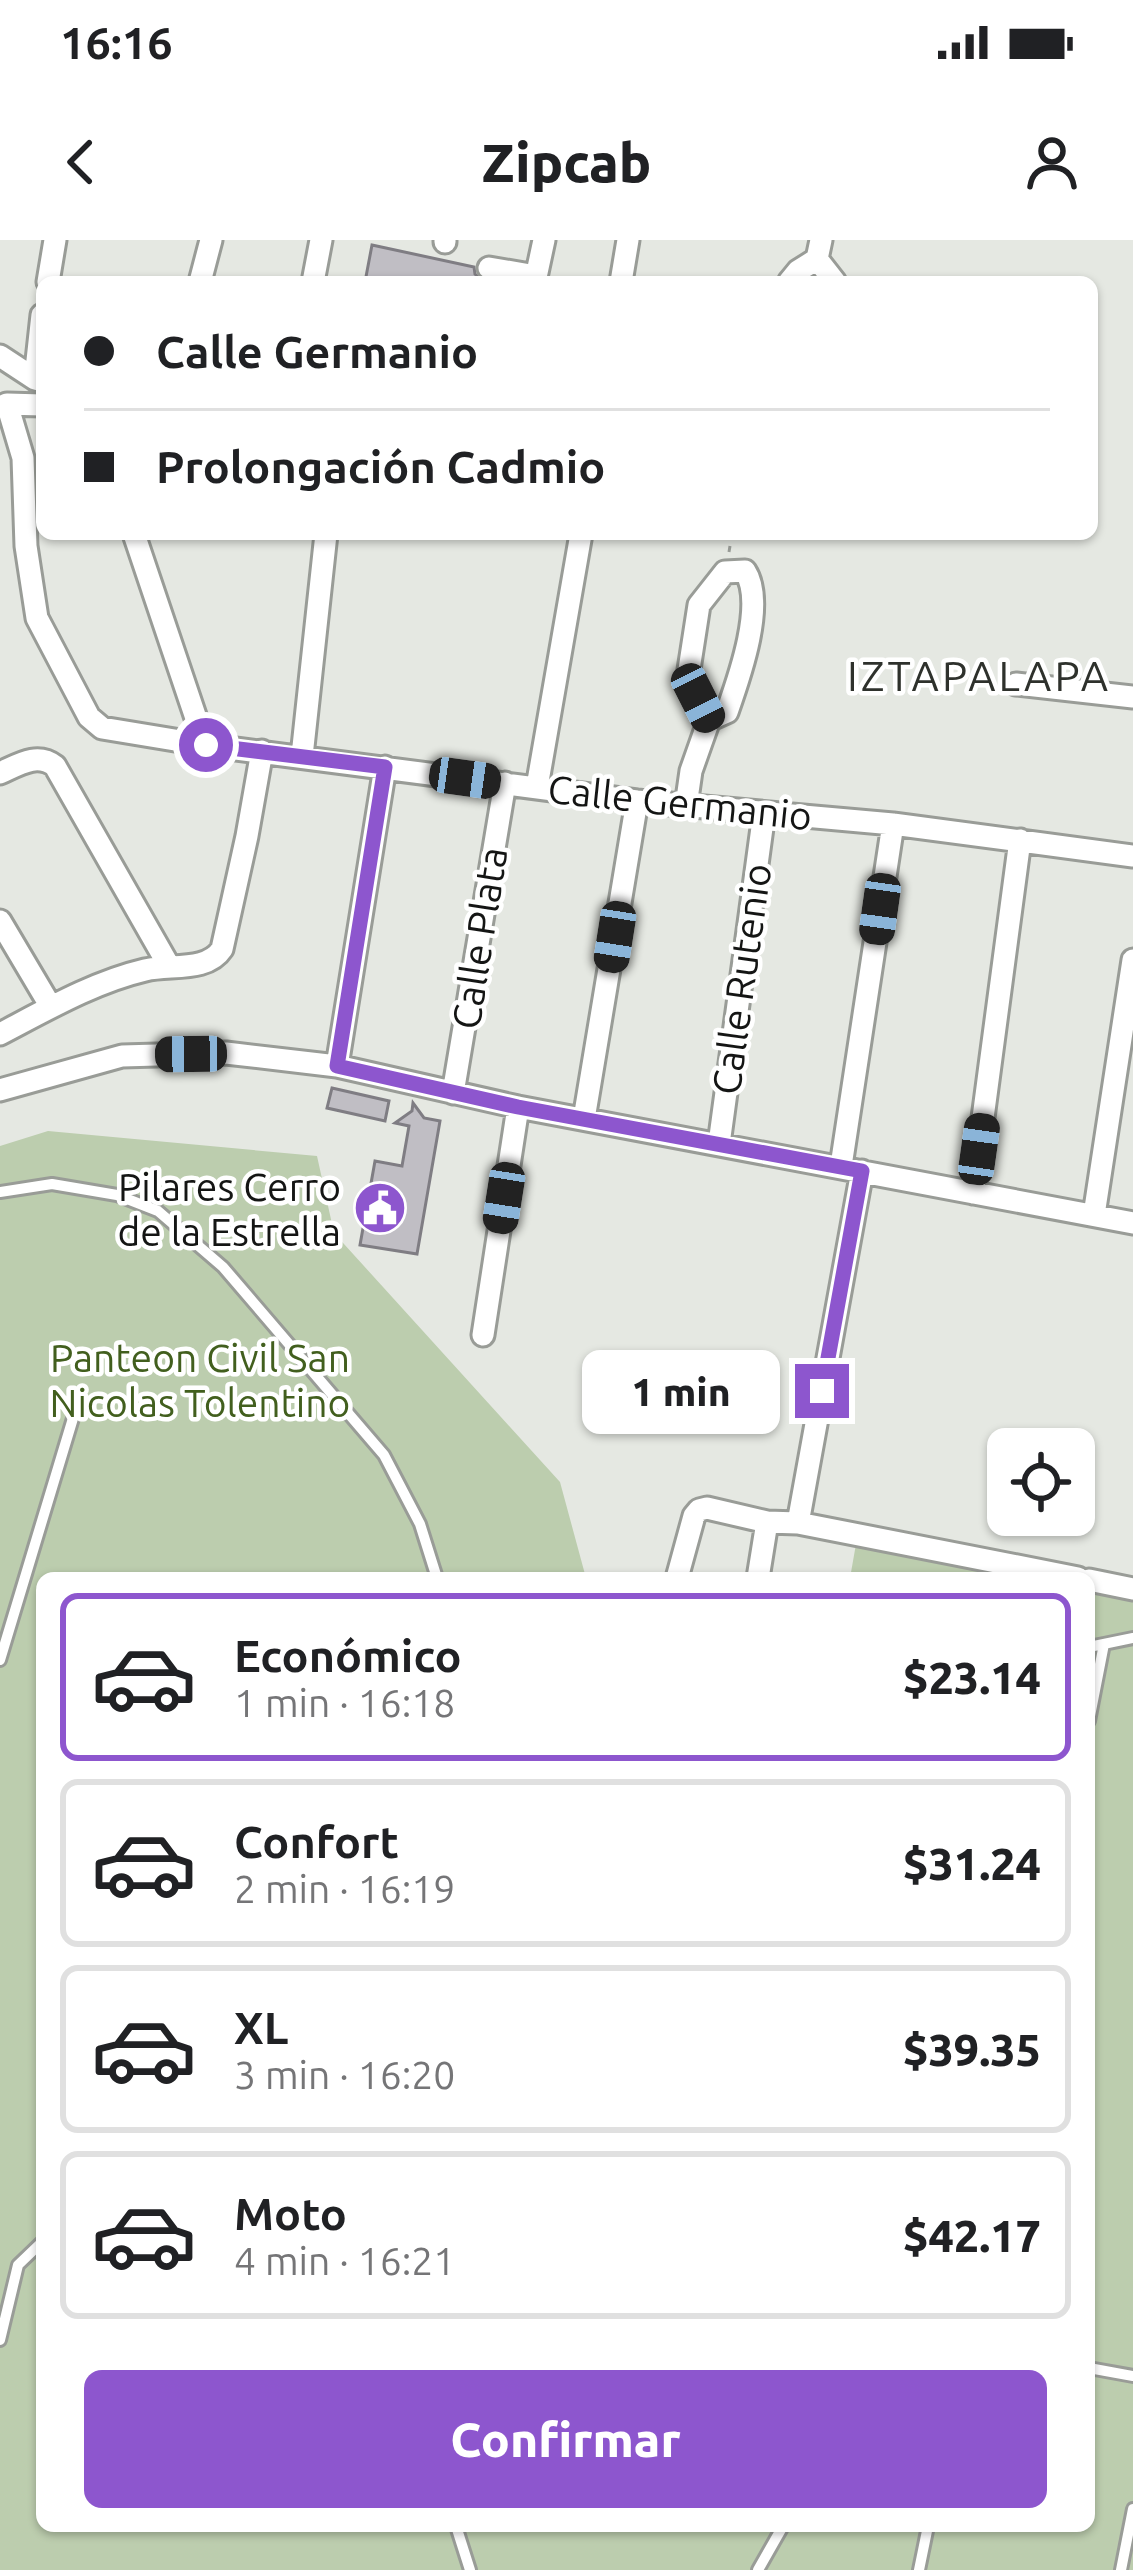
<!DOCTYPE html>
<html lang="es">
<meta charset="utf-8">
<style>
:root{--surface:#fff;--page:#f2f2f2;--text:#202124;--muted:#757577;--line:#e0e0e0;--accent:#8d56ce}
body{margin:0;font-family:Ubuntu,sans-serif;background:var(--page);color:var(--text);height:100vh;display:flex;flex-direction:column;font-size:45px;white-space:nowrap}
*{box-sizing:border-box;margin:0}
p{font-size:39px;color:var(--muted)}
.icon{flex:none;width:66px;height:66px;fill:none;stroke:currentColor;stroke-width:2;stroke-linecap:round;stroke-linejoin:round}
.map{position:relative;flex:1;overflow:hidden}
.panel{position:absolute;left:36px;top:1332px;width:1059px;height:960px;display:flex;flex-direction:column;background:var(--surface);border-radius:18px;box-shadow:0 3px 9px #0004}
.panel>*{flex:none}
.banner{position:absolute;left:36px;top:36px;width:1062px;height:264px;border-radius:18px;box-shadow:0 3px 9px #0004;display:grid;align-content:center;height:264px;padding:0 48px;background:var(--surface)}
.fabs{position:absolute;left:987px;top:1188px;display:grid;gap:24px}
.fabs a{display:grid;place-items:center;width:108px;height:108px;border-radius:18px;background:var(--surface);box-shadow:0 3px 9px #0004;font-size:60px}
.end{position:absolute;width:54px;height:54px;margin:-27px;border:15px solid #8d56ce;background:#fff;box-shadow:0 0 0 6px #fff}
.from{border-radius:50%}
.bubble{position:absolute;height:84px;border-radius:18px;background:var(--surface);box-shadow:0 3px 9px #0004;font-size:39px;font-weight:800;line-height:84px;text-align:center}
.car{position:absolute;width:36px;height:72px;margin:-36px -18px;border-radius:15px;box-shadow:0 0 9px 3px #0007;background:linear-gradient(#222 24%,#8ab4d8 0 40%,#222 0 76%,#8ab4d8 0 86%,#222 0)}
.banner b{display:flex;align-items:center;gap:42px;height:114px;font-size:45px}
.banner b+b{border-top:3px solid var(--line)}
.banner i{width:30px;height:30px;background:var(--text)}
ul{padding:21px 0 0;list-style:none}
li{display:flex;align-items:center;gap:36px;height:168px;margin:0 24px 18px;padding:0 24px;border:6px solid var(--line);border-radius:18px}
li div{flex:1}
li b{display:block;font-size:45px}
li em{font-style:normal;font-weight:800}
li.active{border-color:var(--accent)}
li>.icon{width:108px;height:108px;stroke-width:1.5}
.primary-button{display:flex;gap:24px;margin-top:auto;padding:24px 48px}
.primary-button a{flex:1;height:138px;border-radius:18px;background:var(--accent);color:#fff;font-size:48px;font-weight:800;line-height:138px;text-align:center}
.status{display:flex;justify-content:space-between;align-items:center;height:84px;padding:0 60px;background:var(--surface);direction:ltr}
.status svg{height:33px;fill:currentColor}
header{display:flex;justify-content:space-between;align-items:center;height:156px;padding:0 48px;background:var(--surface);font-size:54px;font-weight:800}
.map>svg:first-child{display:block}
.green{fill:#bccdae}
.building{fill:#c0bec4;stroke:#7f7d83;stroke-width:3}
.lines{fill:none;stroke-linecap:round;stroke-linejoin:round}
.lane-casing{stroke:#999c97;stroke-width:16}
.street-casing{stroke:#999c97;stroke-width:27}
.path{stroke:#999c97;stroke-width:3;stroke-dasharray:6 9;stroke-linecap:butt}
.lane{stroke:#fff;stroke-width:10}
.street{stroke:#fff;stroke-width:21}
.route{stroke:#8d56ce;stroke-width:15}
.labels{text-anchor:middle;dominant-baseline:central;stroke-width:9;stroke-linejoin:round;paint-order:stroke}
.street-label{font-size:39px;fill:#141514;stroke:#fff}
.poi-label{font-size:39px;fill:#141514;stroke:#fff;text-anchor:end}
.park-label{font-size:39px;fill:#425f1e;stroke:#fff}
.neighbourhood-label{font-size:42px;letter-spacing:3px;fill:#2e312c;stroke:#fff}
</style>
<div class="status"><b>16:16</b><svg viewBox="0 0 49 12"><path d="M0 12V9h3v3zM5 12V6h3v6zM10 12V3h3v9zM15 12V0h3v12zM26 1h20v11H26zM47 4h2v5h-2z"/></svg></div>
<header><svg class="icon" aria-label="back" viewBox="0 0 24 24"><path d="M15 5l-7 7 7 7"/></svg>Zipcab<svg class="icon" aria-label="person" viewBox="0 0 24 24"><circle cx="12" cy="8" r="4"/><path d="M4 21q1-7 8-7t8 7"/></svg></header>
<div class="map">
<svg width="1133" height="2330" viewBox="0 0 1133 2330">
<rect width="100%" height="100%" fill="#e5e8e2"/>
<path class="green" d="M48,891L317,916L334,993L560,1242L586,1338H42V2286H1089V1352L1133,1361V2330H0V906Z
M856,1304L1022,1338H850Z"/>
<path class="building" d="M372,5L474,27L475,34L484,42H365Z
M332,848L389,861L385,881L327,868Z
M413,863L424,878L440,881L417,1014L360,1005L375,921L402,926L409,886L395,883L412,871Z"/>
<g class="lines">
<g class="lane-casing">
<path id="lane" d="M0,952L52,944L117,955L158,971L223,1027L384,1215L420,1284L437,1338
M1089,1407L1133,1398
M0,1420L74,1175
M1089,1481L1104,1404
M0,2100L18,2025L42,2002
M1089,2128L1133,2136
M456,2286L470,2330
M758,2330L783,2286
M919,2330L928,2286
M1121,2330L1133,2269"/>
</g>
<g class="street-casing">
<path id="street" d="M445,2V0
M817,19L835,42
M489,28L536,36
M48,42L55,0
M200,42L211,0
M313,42L321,0
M535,42L544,0
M621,42L628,0
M789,42L798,31L817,19L821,0
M0,116L35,139L42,141
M35,139L42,75
M7,164L23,218L26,306L37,378L89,477L102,488L205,505L637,561L893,584L1133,616
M0,167L7,164L42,165
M134,294L205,505
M1016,444L1133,457
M302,516L326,294
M0,533C18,525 37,512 55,526L169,726
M537,547L581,294
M686,566L691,531L709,480L688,436L699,365L725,332L745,331C766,363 739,438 727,472L709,480
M0,681L51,767
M0,794C46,770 94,742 145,730C171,724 207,732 222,709L247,596L262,511
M337,826L385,527
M0,850L122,816L226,813L337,826L518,867L1133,983
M453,853L505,543
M584,879L637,561
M719,904L764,573
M841,926L893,584
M973,953L1020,600
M1094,975L1133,720
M483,1095L518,867
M798,1283L862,931
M677,1338L694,1276L699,1270L707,1268L767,1282L798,1283L1078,1338
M758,1338L767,1282
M1089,1340L1133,1349"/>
</g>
<path class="path" d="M729,312L732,294"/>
<use href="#lane" class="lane"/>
<use href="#street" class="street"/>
</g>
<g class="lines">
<path class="route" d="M206,505L385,527L337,826L518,867L862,931L822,1151"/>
</g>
<defs>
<g id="civic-disc" transform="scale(2.7)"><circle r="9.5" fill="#8d56ce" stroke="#fff"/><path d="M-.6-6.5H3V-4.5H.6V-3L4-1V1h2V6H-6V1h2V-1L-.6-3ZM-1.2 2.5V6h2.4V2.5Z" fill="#fff"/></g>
</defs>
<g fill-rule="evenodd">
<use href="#civic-disc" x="380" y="968"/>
</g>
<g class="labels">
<g class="street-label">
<text transform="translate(680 562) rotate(6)">Calle Germanio</text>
<text transform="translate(479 698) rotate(-81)">Calle Plata</text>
<text transform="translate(741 739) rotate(-82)">Calle Rutenio</text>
</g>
<g class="poi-label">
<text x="341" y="946">Pilares Cerro<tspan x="341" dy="45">de la Estrella</tspan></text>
</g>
<g class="park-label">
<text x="200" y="1117">Panteon Civil San<tspan x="200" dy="45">Nicolas Tolentino</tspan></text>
</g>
<g class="neighbourhood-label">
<text x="979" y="435">IZTAPALAPA</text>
</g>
</g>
</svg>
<div class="fabs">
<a><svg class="icon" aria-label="locate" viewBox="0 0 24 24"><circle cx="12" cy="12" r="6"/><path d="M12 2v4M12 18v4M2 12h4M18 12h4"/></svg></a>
</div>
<i class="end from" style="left:206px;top:505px"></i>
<i class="end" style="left:822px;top:1151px"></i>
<div class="bubble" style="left:582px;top:1110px;width:198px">1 min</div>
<i class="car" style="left:698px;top:458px;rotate:153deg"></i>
<i class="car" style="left:465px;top:538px;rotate:98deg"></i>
<i class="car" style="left:880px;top:669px;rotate:188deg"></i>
<i class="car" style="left:615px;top:697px;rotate:189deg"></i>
<i class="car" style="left:191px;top:814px;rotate:269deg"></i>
<i class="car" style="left:979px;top:909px;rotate:8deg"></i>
<i class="car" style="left:504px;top:958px;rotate:189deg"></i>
<div class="banner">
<b><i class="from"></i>Calle Germanio</b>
<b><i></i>Prolongación Cadmio</b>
</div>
<section class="panel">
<ul>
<li class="active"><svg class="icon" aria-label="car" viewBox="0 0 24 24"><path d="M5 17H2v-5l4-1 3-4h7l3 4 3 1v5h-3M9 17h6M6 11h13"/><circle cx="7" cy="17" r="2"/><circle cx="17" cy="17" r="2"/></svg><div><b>Económico</b><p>1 min · 16:18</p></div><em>$23.14</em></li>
<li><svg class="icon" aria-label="car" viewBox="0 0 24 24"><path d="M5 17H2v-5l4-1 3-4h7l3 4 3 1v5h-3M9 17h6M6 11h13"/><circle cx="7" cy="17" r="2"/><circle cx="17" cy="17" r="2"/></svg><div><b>Confort</b><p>2 min · 16:19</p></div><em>$31.24</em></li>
<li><svg class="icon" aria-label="car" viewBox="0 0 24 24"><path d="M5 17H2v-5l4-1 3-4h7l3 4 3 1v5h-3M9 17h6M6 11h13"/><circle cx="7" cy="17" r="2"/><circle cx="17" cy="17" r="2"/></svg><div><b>XL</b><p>3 min · 16:20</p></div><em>$39.35</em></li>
<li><svg class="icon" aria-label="car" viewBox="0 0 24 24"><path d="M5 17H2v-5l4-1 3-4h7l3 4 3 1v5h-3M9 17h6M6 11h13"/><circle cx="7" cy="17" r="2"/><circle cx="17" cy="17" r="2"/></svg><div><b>Moto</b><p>4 min · 16:21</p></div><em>$42.17</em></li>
</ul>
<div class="primary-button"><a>Confirmar</a></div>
</section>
</div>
